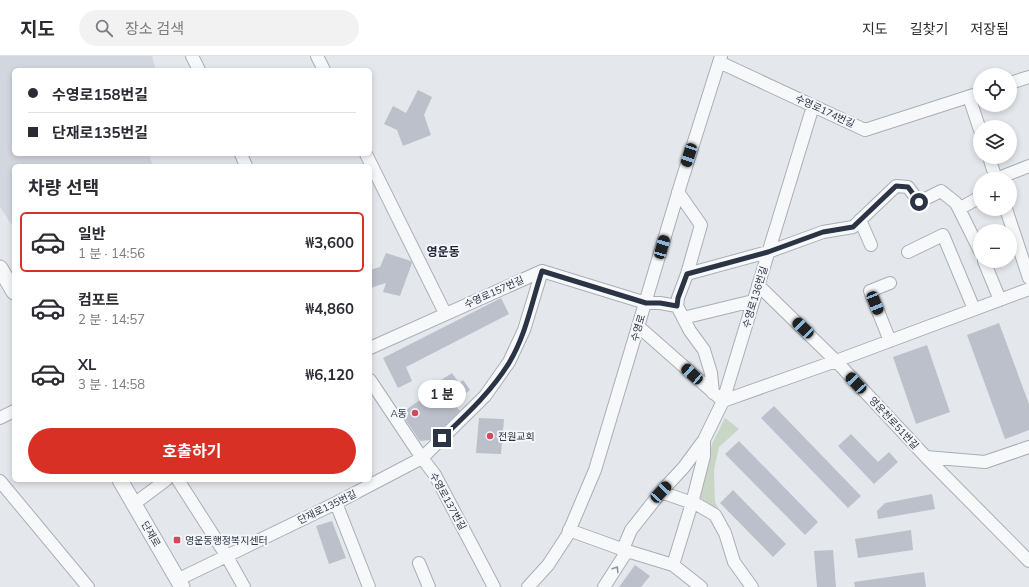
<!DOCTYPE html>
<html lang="ko">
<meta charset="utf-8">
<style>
:root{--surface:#fff;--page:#f2f2f3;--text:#2b2b33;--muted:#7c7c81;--line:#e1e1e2;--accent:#d93025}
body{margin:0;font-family:Mulish,"Noto Sans KR",sans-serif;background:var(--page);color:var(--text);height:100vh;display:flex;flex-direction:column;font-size:15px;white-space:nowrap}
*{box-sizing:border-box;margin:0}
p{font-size:13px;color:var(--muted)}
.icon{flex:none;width:22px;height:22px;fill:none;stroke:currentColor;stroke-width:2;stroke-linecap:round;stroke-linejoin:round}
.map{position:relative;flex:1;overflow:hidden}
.sheet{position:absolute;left:12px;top:108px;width:360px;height:318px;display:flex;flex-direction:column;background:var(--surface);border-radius:6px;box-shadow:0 2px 6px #0003}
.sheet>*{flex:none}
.hud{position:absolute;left:12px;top:12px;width:360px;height:88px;border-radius:6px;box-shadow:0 2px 6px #0003;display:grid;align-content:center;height:88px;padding:0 16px;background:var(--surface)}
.tools{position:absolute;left:973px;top:12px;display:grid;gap:8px}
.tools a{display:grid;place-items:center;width:44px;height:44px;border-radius:50%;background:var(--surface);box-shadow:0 2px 6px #0003;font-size:20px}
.end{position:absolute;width:18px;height:18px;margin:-9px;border:5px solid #2b3445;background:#fff;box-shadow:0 0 0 2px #fff}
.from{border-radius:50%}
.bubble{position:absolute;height:28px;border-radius:14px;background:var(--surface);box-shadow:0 2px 6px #0003;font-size:13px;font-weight:700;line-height:28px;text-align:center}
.car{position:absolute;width:12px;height:24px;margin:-12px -6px;border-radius:5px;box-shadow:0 0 3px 1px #0007;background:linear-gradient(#222 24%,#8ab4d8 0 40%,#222 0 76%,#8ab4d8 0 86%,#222 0)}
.hud b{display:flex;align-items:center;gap:14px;height:38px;font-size:15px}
.hud b+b{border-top:1px solid var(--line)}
.hud i{width:10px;height:10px;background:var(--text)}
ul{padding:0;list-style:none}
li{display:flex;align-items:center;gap:12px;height:60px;margin:0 8px 6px;padding:0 8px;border:2px solid transparent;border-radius:6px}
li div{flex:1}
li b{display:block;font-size:15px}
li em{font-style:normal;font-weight:700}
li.on{border-color:var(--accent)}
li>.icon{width:36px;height:36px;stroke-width:1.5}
h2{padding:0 16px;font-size:18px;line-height:48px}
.action{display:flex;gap:8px;margin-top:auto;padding:8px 16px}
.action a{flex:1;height:46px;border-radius:24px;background:var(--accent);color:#fff;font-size:16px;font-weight:700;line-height:46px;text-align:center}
header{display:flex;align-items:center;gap:24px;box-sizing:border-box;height:56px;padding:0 20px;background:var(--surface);border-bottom:1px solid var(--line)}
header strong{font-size:19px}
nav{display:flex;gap:22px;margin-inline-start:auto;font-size:14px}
.search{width:280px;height:36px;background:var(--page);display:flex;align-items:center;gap:10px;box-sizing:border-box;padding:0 14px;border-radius:22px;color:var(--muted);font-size:15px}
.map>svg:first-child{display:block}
.built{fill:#d2d6de}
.green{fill:#c9d6c5}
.building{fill:#bbc0ca}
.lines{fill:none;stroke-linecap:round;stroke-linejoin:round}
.minor-casing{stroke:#a9aeb7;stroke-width:14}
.tertiary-casing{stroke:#a9aeb7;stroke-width:17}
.minor{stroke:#f7f8fa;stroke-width:12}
.tertiary{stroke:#f7f8fa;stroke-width:15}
.oneway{stroke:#9196a0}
.route{stroke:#2b3445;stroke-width:5}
.poi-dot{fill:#d1495b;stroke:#f4f6f9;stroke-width:1.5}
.labels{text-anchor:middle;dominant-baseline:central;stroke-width:4;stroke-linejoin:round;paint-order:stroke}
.street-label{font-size:10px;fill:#2b3445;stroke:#f4f6f9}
.poi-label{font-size:10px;fill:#2b3445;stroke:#f4f6f9;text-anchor:start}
.quarter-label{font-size:12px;font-weight:bold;fill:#1d2536;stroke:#f4f6f9}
</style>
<header>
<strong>지도</strong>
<div class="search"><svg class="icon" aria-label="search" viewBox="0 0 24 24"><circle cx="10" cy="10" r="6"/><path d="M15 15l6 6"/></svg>장소 검색</div>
<nav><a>지도</a><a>길찾기</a><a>저장됨</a></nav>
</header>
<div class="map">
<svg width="1029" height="531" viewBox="0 0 1029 531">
<rect width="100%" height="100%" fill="#e4e7ec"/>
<path class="built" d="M0,0H152L156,14H14V98H149L153,110H14V172L0,151Z"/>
<path class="green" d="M725,362L739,373L719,391L714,414L715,446L719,454L699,441L712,388Z"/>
<path class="building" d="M418,34L432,41L424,59L431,79L403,90L397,74L384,68L393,50L406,57Z
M386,197L411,205L412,207L400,240L383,236L386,227L370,232V214L380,211Z
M501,242L509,258L406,311L412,325L398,332L383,302Z
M999,267L1029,348V374L1005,383L967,279Z
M927,289L950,356L916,368L893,301Z
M452,317L459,327L463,324L470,334L453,347L460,355L430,384L420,385L401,357L432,336L429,332Z
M774,350L861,440L848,452L761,362Z
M479,362L504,363L501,398L476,397Z
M851,378L878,406L889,396L898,406L874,428L838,390Z
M739,385L818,466L805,479L725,398Z
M733,434L786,488L773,501L720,447Z
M932,438L935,453L878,463L877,455L885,447Z
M332,465L346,502L329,508L316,470Z
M911,474L913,494L858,502L855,483Z
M833,494L836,531H817L814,495Z
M635,509L650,520L641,531H619Z
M924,516L926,531H855L854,526Z"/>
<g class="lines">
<g class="minor-casing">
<path id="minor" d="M192,0L199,14
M317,0L324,14
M719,6L865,74L980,37
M1010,27L1029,21
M969,41L980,74
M241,98L246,110
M366,98L445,257
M989,101L996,123
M996,123L1029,110
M678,136L701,169L687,218
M959,153L980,141
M1006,153L1029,222
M860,164L871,189
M908,196L943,179L974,253
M984,205L1000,244
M890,227L870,235L890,285
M758,229L836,305L926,401L1029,505
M683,262L753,245
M639,271L723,345L836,305L1029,233
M370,292L542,215L646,247H660L677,250
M370,324L422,402L435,419L494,531
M713,337L711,317L704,294L690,275L677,250L678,242L687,218L768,196L823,176L853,171L896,130L908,131L919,146L941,135L956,147L980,195
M0,362L14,355
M926,401L985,406L1029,391
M178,424L226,499L244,531
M0,425L88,531
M661,436L698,449L715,459L725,477L734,506L752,531
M336,447L369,531
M134,448L166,424
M569,474L627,495L673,509L701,531
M623,493L631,474L661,436L684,411L704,384L723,345L813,50
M419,507L429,531
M673,509L692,447L704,400V384
M177,524L336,447L422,402L485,340L509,306L524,274L542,215
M528,531L548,509L567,480L595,414L681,127L721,0
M604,531L627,495"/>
</g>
<g class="tertiary-casing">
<path id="tertiary" d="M0,212L14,236
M120,424L182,531"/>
</g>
<use href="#minor" class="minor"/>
<use href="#tertiary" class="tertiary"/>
</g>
<defs><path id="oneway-chevron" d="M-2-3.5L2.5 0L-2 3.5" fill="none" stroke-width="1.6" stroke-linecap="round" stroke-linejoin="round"/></defs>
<use class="oneway" href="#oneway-chevron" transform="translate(616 513) rotate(-57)"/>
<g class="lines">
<path class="route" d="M442,382C467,358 491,336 509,307C526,279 532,245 542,215L646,247H660L677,250L678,242L687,218L768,196L823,176L853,171L896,130L908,131L919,146"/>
</g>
<g class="poi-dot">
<circle cx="415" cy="357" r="4"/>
<circle cx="490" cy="380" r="4"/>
<rect x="173" y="480" width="8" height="8" rx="2"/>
</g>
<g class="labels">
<g class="street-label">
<text transform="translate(825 55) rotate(25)">수영로174번길</text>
<text transform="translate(494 236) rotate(-24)">수영로157번길</text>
<text transform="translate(755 241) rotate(-73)">수영로136번길</text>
<text transform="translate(638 272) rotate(-74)">수영로</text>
<text transform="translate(894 367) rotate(47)">영운천로51번길</text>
<text transform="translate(448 445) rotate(61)">수영로137번길</text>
<text transform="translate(327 451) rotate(-26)">단재로135번길</text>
<text transform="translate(151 478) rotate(60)">단재로</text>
</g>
<g class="poi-label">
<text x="407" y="357" text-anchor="end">A동</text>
<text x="498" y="380">전원교회</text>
<text x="185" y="484">영운동행정복지센터</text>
</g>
<g class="quarter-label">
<text x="443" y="195">영운동</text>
</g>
</g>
</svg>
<div class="tools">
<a><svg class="icon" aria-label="locate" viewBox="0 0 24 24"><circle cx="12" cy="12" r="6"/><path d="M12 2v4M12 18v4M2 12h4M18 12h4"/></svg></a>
<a><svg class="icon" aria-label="layers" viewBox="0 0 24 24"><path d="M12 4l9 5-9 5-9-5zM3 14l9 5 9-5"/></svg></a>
<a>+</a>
<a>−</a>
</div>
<i class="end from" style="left:919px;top:146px"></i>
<i class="end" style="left:442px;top:382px"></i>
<div class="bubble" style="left:418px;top:324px;width:48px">1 분</div>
<i class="car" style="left:689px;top:99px;rotate:198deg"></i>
<i class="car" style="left:662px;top:191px;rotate:16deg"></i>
<i class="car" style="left:875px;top:247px;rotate:158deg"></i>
<i class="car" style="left:803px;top:272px;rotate:314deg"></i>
<i class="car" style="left:692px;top:318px;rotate:312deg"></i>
<i class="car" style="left:856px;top:327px;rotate:317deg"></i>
<i class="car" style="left:661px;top:436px;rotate:43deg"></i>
<div class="hud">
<b><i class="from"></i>수영로158번길</b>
<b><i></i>단재로135번길</b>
</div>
<section class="sheet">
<h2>차량 선택</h2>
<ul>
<li class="on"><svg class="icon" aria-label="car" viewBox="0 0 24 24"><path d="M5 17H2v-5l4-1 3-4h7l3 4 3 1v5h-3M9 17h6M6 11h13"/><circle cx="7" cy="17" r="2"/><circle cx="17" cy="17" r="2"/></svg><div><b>일반</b><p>1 분 · 14:56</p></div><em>₩3,600</em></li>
<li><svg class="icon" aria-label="car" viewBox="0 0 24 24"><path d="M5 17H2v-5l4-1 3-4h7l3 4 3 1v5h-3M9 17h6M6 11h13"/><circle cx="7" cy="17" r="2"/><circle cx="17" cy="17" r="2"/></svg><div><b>컴포트</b><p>2 분 · 14:57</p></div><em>₩4,860</em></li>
<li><svg class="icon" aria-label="car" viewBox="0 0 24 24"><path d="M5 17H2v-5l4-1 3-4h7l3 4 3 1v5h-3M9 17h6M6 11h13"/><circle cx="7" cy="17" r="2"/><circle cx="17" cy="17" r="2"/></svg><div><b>XL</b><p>3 분 · 14:58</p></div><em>₩6,120</em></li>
</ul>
<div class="action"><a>호출하기</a></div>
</section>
</div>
